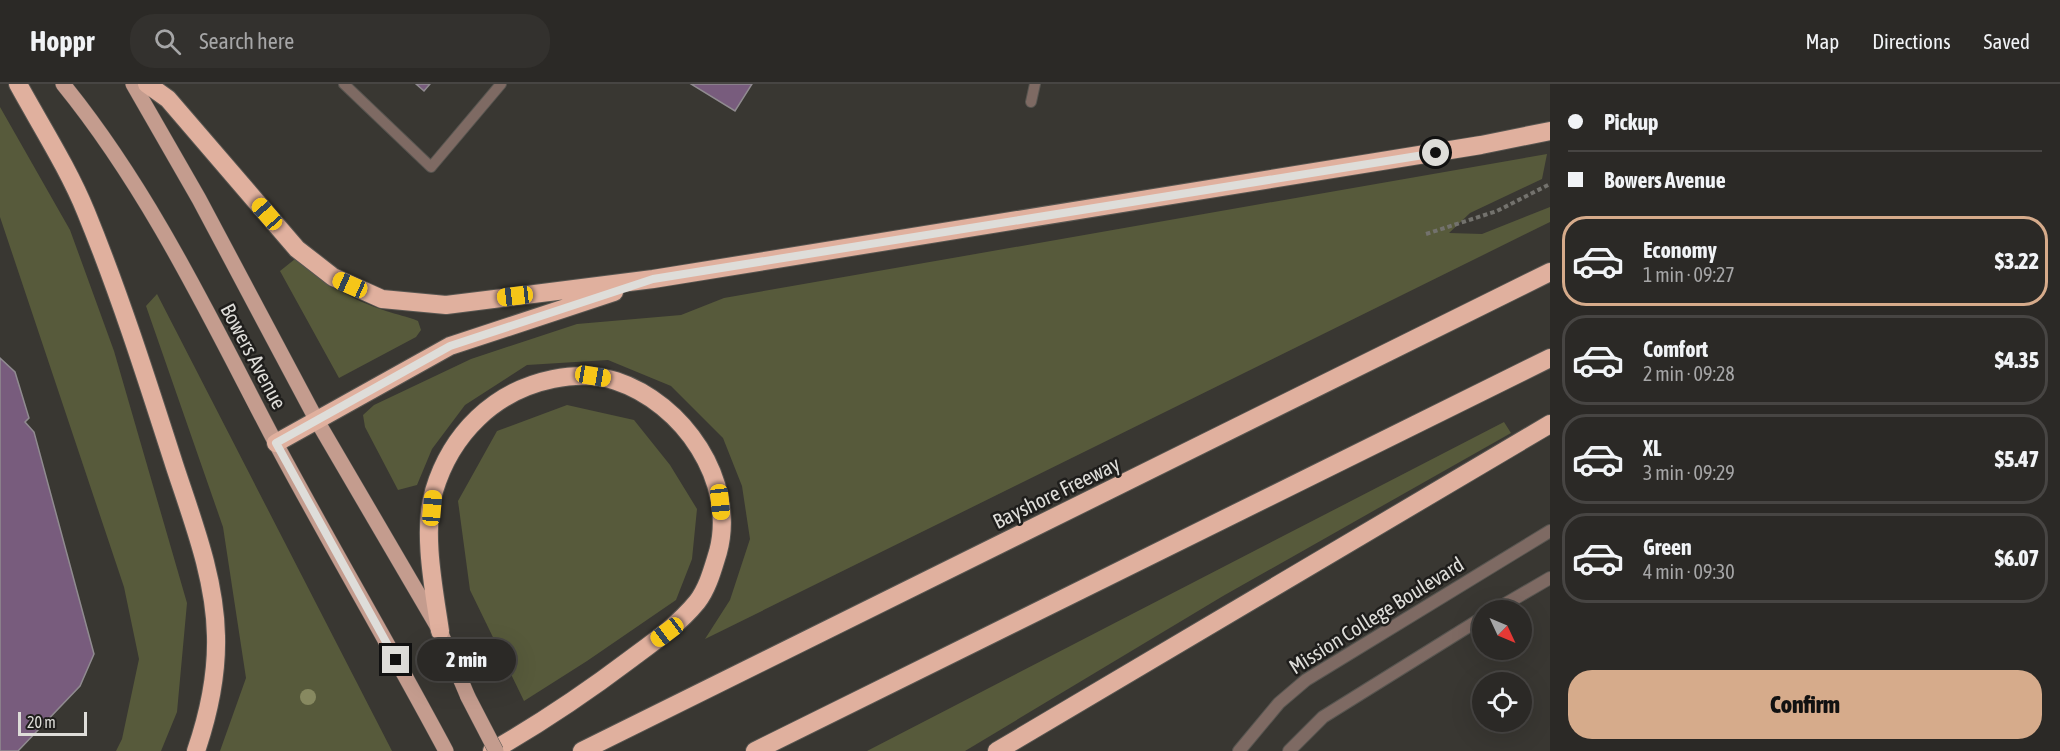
<!DOCTYPE html>
<meta charset="utf-8">
<style>
:root{--surface:#2b2926;--page:#33312e;--text:#f1f3f6;--muted:#a6a6a7;--line:#474543;--accent:#d6ab8b}
body{margin:0;font-family:"Asap Condensed",sans-serif;background:var(--page);color:var(--text);height:100vh;display:flex;flex-direction:column;font-size:22px;white-space:nowrap}
*{box-sizing:border-box;margin:0}
p{font-size:20px;color:var(--muted)}
.icon{flex:none;width:33px;height:33px;fill:none;stroke:currentColor;stroke-width:2;stroke-linecap:round;stroke-linejoin:round}
.map{position:relative;flex:1;overflow:hidden}
.details{display:flex;flex-direction:column;background:var(--surface);width:510px}
.details>*{flex:none}
.hud{display:grid;align-content:center;height:132px;padding:0 18px;background:var(--surface)}
.needle{width:39px;rotate:134deg}
.fabs{position:absolute;left:1472px;top:516px;display:grid;gap:12px}
.fabs a{display:grid;place-items:center;width:60px;height:60px;border-radius:50%;background:var(--surface);box-shadow:0 6px 24px #0002,0 0 0 2px var(--line);font-size:30px}
.scale{position:absolute;left:18px;bottom:15px;width:69px;box-sizing:border-box;padding-left:6px;border:3px solid #deddd9;border-top:0;font-size:16px;line-height:21px;white-space:nowrap;color:#deddd9;-webkit-text-stroke:4px #1f1e1c;paint-order:stroke}
.end{position:absolute;width:27px;height:27px;margin:-14px;border:8px solid #deddd9;background:#111;box-shadow:0 0 0 3px #111}
.from{border-radius:50%}
.bubble{position:absolute;height:42px;border-radius:21px;background:var(--surface);box-shadow:0 6px 24px #0002,0 0 0 2px var(--line);font-size:20px;font-weight:800;line-height:42px;text-align:center}
.car{position:absolute;width:18px;height:36px;margin:-18px -9px;border-radius:8px;box-shadow:0 0 4px 2px #0007;background:linear-gradient(#f5c518 24%,#345 0 40%,#f5c518 0 76%,#345 0 86%,#f5c518 0)}
.hud b{display:flex;align-items:center;gap:21px;height:57px;font-size:22px}
.hud b+b{border-top:2px solid var(--line)}
.hud i{width:15px;height:15px;background:var(--text)}
ul{padding:0;list-style:none}
li{display:flex;align-items:center;gap:18px;height:90px;margin:0 12px 9px;padding:0 6px;border:3px solid var(--line);border-radius:24px}
li div{flex:1}
li b{display:block;font-size:22px}
li em{font-style:normal;font-weight:800}
li.selected{border-color:var(--accent)}
li>.icon{width:54px;height:54px;stroke-width:1.5}
.button{display:flex;gap:12px;margin-top:auto;padding:12px 18px}
.button a{flex:1;height:69px;border-radius:24px;background:var(--accent);color:#111;font-size:24px;font-weight:800;line-height:69px;text-align:center}
header{display:flex;align-items:center;gap:36px;box-sizing:border-box;height:84px;padding:0 30px;background:var(--surface);border-bottom:2px solid var(--line)}
header strong{font-size:28px}
nav{display:flex;gap:33px;margin-inline-start:auto;font-size:21px}
.search{width:420px;height:54px;background:var(--page);display:flex;align-items:center;gap:15px;box-sizing:border-box;padding:0 21px;border-radius:24px;color:var(--muted);font-size:22px}
main{display:flex;flex:1;min-height:0}
.map>svg:first-child{display:block}
.green{fill:#575a3b}
.building{fill:#785c7d;stroke:#908b90;stroke-width:1.5}
.lines{fill:none;stroke-linecap:round;stroke-linejoin:round}
.service-casing{stroke:#575550;stroke-width:12}
.tertiary-casing{stroke:#575550;stroke-width:14}
.primary-casing{stroke:#575550;stroke-width:16}
.motorway-casing{stroke:#575550;stroke-width:20}
.path{stroke:#73726d;stroke-width:4;stroke-dasharray:4.5 3;stroke-linecap:butt}
.service{stroke:#7e6a63;stroke-width:10}
.tertiary{stroke:#7e6a63;stroke-width:12}
.primary{stroke:#c49c8e;stroke-width:15}
.motorway{stroke:#e0b09e;stroke-width:18}
.primary-bridge-casing{stroke:#575550;stroke-width:16;stroke-linecap:butt}
.primary-bridge{stroke:#c49c8e;stroke-width:15}
.tree{fill:#878960}
.route{stroke:#deddd9;stroke-width:8}
.labels{text-anchor:middle;dominant-baseline:central;stroke-width:5;stroke-linejoin:round;paint-order:stroke}
.street-label{font-size:21px;fill:#deddd9;stroke:#1f1e1c}
</style>
<header>
<strong>Hoppr</strong>
<div class="search"><svg class="icon" aria-label="search" viewBox="0 0 24 24"><circle cx="10" cy="10" r="6"/><path d="M15 15l6 6"/></svg>Search here</div>
<nav><a>Map</a><a>Directions</a><a>Saved</a></nav>
</header>
<main>
<div class="map">
<svg width="1550" height="667" viewBox="0 0 1550 667">
<rect width="100%" height="100%" fill="#393732"/>
<path class="green" d="M0,23L70,146L114,267L187,519L177,628L161,667H116L122,655L139,575L124,503L0,133Z
M1547,70L1542,95L1470,129L1449,149L1482,150L1550,123V138L705,555L730,516L750,455L742,402L723,354L671,302L608,276L527,281L465,321L432,365L417,401L398,406L365,343L363,331L374,321L471,275L577,240L681,231L724,214Z
M295,175C323,198 351,216 386,227C397,231 407,232 418,237L421,246L416,253L339,294L280,187Z
M157,210L392,667H220L246,594L223,443L146,222Z
M567,321L634,336L670,381L697,425L692,475L676,516L587,577L524,617L470,506L458,417L497,347Z
M1504,338L1511,349L1223,512L965,667H867Z"/>
<path class="building" d="M416,0H430L424,7Z
M691,0H752L735,27Z
M0,274L15,288L29,334L25,338L34,348L94,570L80,602L18,667H0Z"/>
<g class="lines">
<g class="service-casing">
<path id="service" d="M344,0L431,83L501,0
M1031,18L1035,0"/>
</g>
<g class="tertiary-casing">
<path id="tertiary" d="M1495,526L1550,494
M1239,667L1279,619L1306,596L1550,447
M1289,667L1323,633L1482,534"/>
</g>
<g class="primary-casing">
<path id="primary" d="M63,0C150,107 209,232 273,354C329,459 390,562 446,667
M133,0L199,115L316,335L440,547L468,613"/>
</g>
<g class="motorway-casing">
<path id="motorway" d="M18,0C41,42 68,84 86,128C120,211 147,296 174,380C192,435 215,493 216,552C217,591 209,629 196,667
M147,0L168,15L297,165L333,193L382,215L446,221L653,195L1481,61L1550,47
M276,359L450,262L614,208
M440,547C434,506 422,447 434,407C451,350 494,307 553,295C573,291 595,290 616,297C683,319 737,397 718,468C713,484 708,504 697,518C679,540 655,557 632,574C587,608 541,639 492,667
M582,667L1550,188
M755,667L1550,274
M997,667L1550,340"/>
</g>
<path class="path" d="M1426,150L1497,127L1550,100"/>
<use href="#service" class="service"/>
<use href="#tertiary" class="tertiary"/>
<use href="#primary" class="primary"/>
<use href="#motorway" class="motorway"/>
<g class="primary-bridge-casing">
<path id="primary-bridge" d="M468,613L496,667"/>
</g>
<use href="#primary-bridge" class="primary-bridge"/>
</g>
<circle class="tree" cx="308" cy="613" r="8"/>
<g class="lines">
<path class="route" d="M396,576L276,359L450,262L653,195L1436,69"/>
</g>
<g class="labels">
<g class="street-label">
<text transform="translate(254 272) rotate(62)">Bowers Avenue</text>
<text transform="translate(1056 408) rotate(-26)">Bayshore Freeway</text>
<text transform="translate(1376 531) rotate(-32)">Mission College Boulevard</text>
</g>
</g>
</svg>
<div class="fabs">
<a><svg class="needle" viewBox="-14 -14 28 28"><path d="M0-13l5 13h-10z" fill="#e53935"/><path d="M0 13l5-13h-10z" fill="#a6a6a7"/></svg></a>
<a><svg class="icon" aria-label="locate" viewBox="0 0 24 24"><circle cx="12" cy="12" r="6"/><path d="M12 2v4M12 18v4M2 12h4M18 12h4"/></svg></a>
</div>
<div class="scale">20 m</div>
<i class="end from" style="left:1436px;top:69px"></i>
<i class="end" style="left:396px;top:576px"></i>
<div class="bubble" style="left:417px;top:555px;width:99px">2 min</div>
<i class="car" style="left:267px;top:130px;rotate:319deg"></i>
<i class="car" style="left:350px;top:201px;rotate:294deg"></i>
<i class="car" style="left:515px;top:212px;rotate:263deg"></i>
<i class="car" style="left:593px;top:292px;rotate:100deg"></i>
<i class="car" style="left:720px;top:418px;rotate:174deg"></i>
<i class="car" style="left:432px;top:424px;rotate:5deg"></i>
<i class="car" style="left:667px;top:548px;rotate:233deg"></i>
</div>
<section class="details">
<div class="hud">
<b><i class="from"></i>Pickup</b>
<b><i></i>Bowers Avenue</b>
</div>
<ul>
<li class="selected"><svg class="icon" aria-label="car" viewBox="0 0 24 24"><path d="M5 17H2v-5l4-1 3-4h7l3 4 3 1v5h-3M9 17h6M6 11h13"/><circle cx="7" cy="17" r="2"/><circle cx="17" cy="17" r="2"/></svg><div><b>Economy</b><p>1 min · 09:27</p></div><em>$3.22</em></li>
<li><svg class="icon" aria-label="car" viewBox="0 0 24 24"><path d="M5 17H2v-5l4-1 3-4h7l3 4 3 1v5h-3M9 17h6M6 11h13"/><circle cx="7" cy="17" r="2"/><circle cx="17" cy="17" r="2"/></svg><div><b>Comfort</b><p>2 min · 09:28</p></div><em>$4.35</em></li>
<li><svg class="icon" aria-label="car" viewBox="0 0 24 24"><path d="M5 17H2v-5l4-1 3-4h7l3 4 3 1v5h-3M9 17h6M6 11h13"/><circle cx="7" cy="17" r="2"/><circle cx="17" cy="17" r="2"/></svg><div><b>XL</b><p>3 min · 09:29</p></div><em>$5.47</em></li>
<li><svg class="icon" aria-label="car" viewBox="0 0 24 24"><path d="M5 17H2v-5l4-1 3-4h7l3 4 3 1v5h-3M9 17h6M6 11h13"/><circle cx="7" cy="17" r="2"/><circle cx="17" cy="17" r="2"/></svg><div><b>Green</b><p>4 min · 09:30</p></div><em>$6.07</em></li>
</ul>
<div class="button"><a>Confirm</a></div>
</section>
</main>
